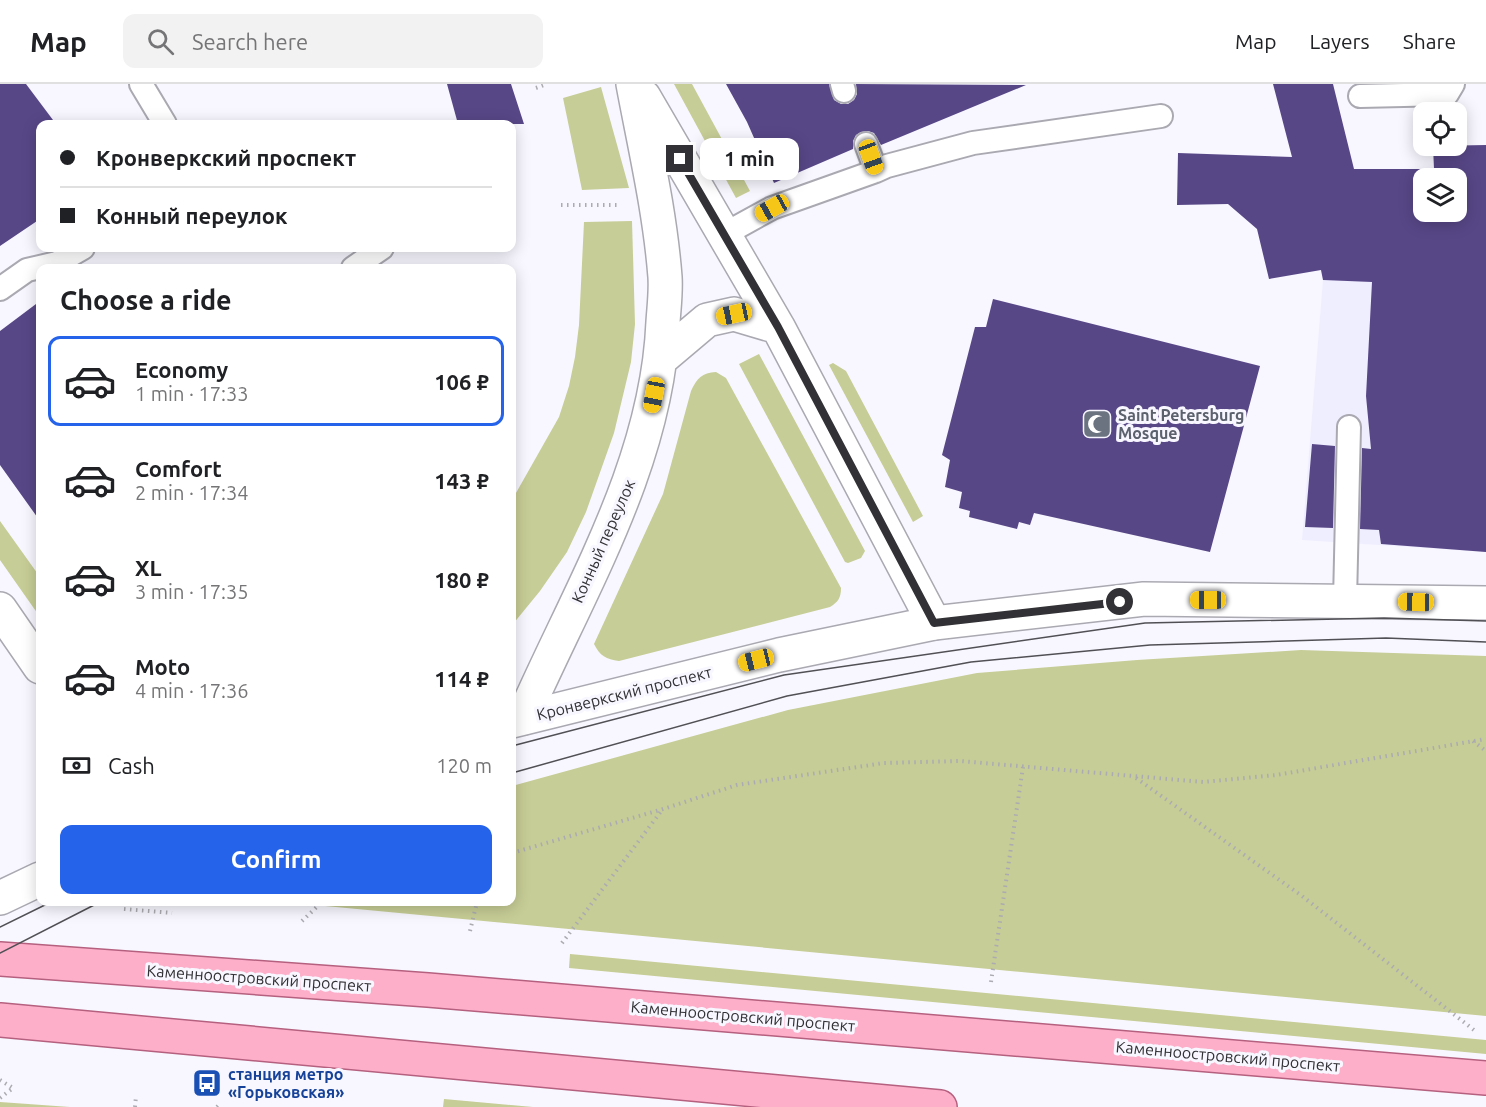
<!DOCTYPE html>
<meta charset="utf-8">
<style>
:root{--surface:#fff;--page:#f2f2f2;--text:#202124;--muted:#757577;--line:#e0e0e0;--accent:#2563eb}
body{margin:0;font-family:Ubuntu,sans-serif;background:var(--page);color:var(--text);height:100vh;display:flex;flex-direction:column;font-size:22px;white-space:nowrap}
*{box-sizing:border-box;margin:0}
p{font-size:20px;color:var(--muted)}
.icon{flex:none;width:33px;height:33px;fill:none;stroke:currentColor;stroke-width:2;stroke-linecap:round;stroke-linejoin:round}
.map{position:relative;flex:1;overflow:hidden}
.side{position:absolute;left:36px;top:180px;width:480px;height:642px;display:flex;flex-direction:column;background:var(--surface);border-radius:12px;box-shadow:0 3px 15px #0003}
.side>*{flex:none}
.banner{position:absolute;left:36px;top:36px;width:480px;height:132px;border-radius:12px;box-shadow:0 3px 15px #0003;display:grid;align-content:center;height:132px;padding:0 24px;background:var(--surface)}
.buttons{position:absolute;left:1413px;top:18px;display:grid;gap:12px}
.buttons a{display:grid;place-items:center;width:54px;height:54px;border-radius:12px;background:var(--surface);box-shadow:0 3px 15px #0003;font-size:30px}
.end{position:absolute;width:27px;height:27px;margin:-14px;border:8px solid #323135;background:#fff;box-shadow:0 0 0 3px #fff}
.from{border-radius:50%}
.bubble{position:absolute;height:42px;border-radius:12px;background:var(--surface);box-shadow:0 3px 15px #0003;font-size:20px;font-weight:700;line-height:42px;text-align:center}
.car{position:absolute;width:18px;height:36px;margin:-18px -9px;border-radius:8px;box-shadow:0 0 4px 2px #0007;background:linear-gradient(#f5c518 24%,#345 0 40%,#f5c518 0 76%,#345 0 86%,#f5c518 0)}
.banner b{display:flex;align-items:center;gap:21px;height:57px;font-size:22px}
.banner b+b{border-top:2px solid var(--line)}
.banner i{width:15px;height:15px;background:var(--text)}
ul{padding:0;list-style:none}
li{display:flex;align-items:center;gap:18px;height:90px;margin:0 12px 9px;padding:0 12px;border:3px solid transparent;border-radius:12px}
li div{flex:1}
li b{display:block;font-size:22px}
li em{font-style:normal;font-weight:700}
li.selected{border-color:var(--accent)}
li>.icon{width:54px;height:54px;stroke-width:1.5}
h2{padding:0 24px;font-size:27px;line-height:72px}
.pay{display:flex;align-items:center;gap:15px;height:66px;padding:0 24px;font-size:22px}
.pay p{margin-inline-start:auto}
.cta{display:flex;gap:12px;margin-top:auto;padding:12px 24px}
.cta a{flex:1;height:69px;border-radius:12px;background:var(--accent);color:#fff;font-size:24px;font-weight:700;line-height:69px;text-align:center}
header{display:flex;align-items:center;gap:36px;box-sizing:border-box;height:84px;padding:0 30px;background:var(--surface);border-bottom:2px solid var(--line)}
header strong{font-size:28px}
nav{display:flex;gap:33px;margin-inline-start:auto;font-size:21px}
.search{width:420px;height:54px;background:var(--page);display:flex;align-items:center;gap:15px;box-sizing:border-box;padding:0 21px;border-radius:12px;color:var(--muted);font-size:22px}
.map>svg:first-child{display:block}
.built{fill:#efeeff}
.green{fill:#c7cd96}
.building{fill:#584787;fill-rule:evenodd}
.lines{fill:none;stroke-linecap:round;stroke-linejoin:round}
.lane-casing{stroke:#aaa9b2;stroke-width:26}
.street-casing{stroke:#aaa9b2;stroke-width:36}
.secondary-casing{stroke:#aaa9b2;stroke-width:36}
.primary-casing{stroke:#b5607e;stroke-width:36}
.path{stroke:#acabb2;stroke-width:4;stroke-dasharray:1.5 4.5;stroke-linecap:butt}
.lane{stroke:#fff;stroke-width:22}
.street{stroke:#fff;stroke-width:33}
.secondary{stroke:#fff;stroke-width:33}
.primary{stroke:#fdafca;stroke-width:33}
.tram{stroke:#515055;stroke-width:1.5}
.route{stroke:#323135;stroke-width:8}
.labels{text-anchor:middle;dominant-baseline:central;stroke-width:6;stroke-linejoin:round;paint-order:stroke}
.worship-label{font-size:16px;font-weight:bold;fill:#5b616d;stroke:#f8f7ff;text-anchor:start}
.street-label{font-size:16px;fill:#323135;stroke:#f8f7ff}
.transit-label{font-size:16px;font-weight:bold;fill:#164399;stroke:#f8f7ff;text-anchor:start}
</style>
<header>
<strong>Map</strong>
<div class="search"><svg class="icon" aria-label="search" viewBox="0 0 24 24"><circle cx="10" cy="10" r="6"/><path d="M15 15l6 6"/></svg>Search here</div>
<nav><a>Map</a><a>Layers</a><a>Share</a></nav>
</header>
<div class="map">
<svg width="1486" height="1023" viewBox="0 0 1486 1023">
<rect width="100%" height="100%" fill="#f8f7ff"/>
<path class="built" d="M1310,142L1486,148V468L1302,456L1323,196Z"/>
<path class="green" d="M674,0H692L750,107L736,114Z
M601,3L629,104L582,106L563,14Z
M632,137L635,240L631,278L614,349L586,428L567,468L540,507L513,540L512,538V416L559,333L569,302L575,273L579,241L584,138Z
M759,270L865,467L861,474L848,479L845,478L739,280Z
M833,279L846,287L923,432L913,438L829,281Z
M716,288L726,294L841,504C841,514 838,518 830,523L619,577C606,575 600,572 594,560L663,410L691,307C697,294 702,289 716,288Z
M0,437L40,493V533L0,476Z
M1301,566L1486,572V932L283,818H512V702L788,626L977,589L1137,576Z
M570,870L1486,956V970L569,884Z
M444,1015L533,1023H443Z
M0,1018L70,1023H0Z"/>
<path class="building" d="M0,0H26L56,40H40V135L0,162Z
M447,0H511L524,40H458Z
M726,0H829L834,16L841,20H848L854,16L857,10L856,0L1026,1L881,61L874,49L868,47L861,48L856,51L853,57V65L774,99L747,38Z
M1273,0H1333L1354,85H1434L1433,62L1486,61V468L1381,460L1379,446L1360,445L1362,364L1371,365L1366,312L1372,198L1323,196L1321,186L1269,195L1257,145L1228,120L1177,121L1178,69L1292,73ZM1424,94H1456V128H1424Z
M993,215L1260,282L1210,468L1034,429L1030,441L1019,438L1017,445L969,433L970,427L959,424L962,408L945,403L950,376L942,371L975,243H986Z
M40,217V437L0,381V247Z
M1312,360L1335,362L1333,444L1305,443Z"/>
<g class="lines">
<g class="lane-casing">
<path id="lane" d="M141,0L165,40
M842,0L844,7
M1360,12L1447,10L1453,0
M876,87L887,82L973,59L1161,32
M723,151L772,124L876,87L866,60
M353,184L382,164
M0,205L27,186L57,179L83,164
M1345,517L1349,343"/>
</g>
<g class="street-casing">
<path id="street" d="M644,13L778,243L934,539
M662,274L707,236L734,230L778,243
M0,525L40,583
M523,634C579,506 657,381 663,238C664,223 666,208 665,193C660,128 645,64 633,0"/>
</g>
<g class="secondary-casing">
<path id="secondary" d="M512,637L779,571L934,539L1144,515L1486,519
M0,814L40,795"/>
</g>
<g class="primary-casing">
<path id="primary" d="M0,875L428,906L1486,994
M0,936L940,1023"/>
</g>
<path class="path" d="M536,4L547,0
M561,121H617
M1473,657L1486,667
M1136,694L1302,812L1474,946
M512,769L663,725L737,701L884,679L960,677L1203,698L1276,691L1486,655
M124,825L172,829
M302,837L322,818
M470,847L477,818
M562,859L662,726
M991,898L1023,683
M0,996L13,1004L0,1014
M135,1023L136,1012
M217,1023L219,1021"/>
<use href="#lane" class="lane"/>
<use href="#street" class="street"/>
<use href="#secondary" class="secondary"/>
<use href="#primary" class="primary"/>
<path class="tram" d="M512,662L784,591L1145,539L1384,534L1486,537
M512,689L787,612L971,578L1150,561L1386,554L1486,558
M0,843L51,818
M0,869L100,818"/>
</g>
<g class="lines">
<path class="route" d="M680,75L778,243L934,539L1120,518"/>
</g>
<defs>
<g id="mosque-square" transform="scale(1.5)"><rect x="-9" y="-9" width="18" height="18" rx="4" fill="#6b7280" stroke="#f8f7ff"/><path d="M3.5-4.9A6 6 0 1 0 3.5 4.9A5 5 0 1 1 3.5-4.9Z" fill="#fff"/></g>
<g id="bus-square" transform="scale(1.5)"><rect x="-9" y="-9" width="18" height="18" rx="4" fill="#1a4fb4" stroke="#f8f7ff"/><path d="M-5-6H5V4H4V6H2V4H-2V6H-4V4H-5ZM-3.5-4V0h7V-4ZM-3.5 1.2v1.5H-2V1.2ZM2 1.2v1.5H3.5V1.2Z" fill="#fff"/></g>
</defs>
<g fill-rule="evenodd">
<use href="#mosque-square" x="1097" y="340"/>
<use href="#bus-square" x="207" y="999"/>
</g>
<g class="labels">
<g class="worship-label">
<text x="1118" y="331">Saint Petersburg<tspan x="1118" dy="18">Mosque</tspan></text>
</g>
<g class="street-label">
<text transform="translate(603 457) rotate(-66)">Конный переулок</text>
<text transform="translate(624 609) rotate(-14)">Кронверкский проспект</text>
<text transform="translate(259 894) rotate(4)">Каменноостровский проспект</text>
<text transform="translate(743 932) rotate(5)">Каменноостровский проспект</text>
<text transform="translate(1228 972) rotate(5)">Каменноостровский проспект</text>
</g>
<g class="transit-label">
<text x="228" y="990">станция метро<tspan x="228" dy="18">«Горьковская»</tspan></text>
</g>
</g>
</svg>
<div class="buttons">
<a><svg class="icon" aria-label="locate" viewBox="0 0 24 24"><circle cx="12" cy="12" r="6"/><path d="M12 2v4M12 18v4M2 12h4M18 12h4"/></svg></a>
<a><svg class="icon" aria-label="layers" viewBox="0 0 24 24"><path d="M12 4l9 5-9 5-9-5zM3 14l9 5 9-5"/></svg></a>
</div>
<i class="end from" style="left:1120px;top:518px"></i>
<i class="end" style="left:680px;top:75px"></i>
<div class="bubble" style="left:700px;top:54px;width:99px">1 min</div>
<i class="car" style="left:871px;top:73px;rotate:160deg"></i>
<i class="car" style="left:772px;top:124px;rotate:241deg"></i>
<i class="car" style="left:734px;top:230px;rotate:258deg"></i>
<i class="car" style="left:654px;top:311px;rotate:191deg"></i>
<i class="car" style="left:1208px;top:516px;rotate:270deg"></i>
<i class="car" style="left:1416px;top:518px;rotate:271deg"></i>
<i class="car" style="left:756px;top:576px;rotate:256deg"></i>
<div class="banner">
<b><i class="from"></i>Кронверкский проспект</b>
<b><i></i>Конный переулок</b>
</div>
<section class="side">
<h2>Choose a ride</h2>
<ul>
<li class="selected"><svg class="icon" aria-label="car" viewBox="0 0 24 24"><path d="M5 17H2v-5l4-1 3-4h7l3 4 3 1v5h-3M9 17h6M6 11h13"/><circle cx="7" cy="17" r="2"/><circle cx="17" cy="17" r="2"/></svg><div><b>Economy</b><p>1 min · 17:33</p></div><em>106 ₽</em></li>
<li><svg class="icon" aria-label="car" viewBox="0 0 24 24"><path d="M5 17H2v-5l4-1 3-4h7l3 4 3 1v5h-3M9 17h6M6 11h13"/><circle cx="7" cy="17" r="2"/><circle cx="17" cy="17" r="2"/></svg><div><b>Comfort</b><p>2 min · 17:34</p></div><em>143 ₽</em></li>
<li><svg class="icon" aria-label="car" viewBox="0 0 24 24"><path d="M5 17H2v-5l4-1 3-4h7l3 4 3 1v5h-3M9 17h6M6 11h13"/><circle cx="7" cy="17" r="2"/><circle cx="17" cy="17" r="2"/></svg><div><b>XL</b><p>3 min · 17:35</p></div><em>180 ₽</em></li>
<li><svg class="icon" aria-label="car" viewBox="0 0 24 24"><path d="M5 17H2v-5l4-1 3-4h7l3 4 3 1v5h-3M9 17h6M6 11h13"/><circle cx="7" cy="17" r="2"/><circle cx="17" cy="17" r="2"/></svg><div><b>Moto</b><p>4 min · 17:36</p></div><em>114 ₽</em></li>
</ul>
<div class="pay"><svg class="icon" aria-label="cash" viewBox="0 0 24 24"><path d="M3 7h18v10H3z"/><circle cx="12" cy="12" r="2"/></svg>Cash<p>120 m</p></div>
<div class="cta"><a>Confirm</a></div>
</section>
</div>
